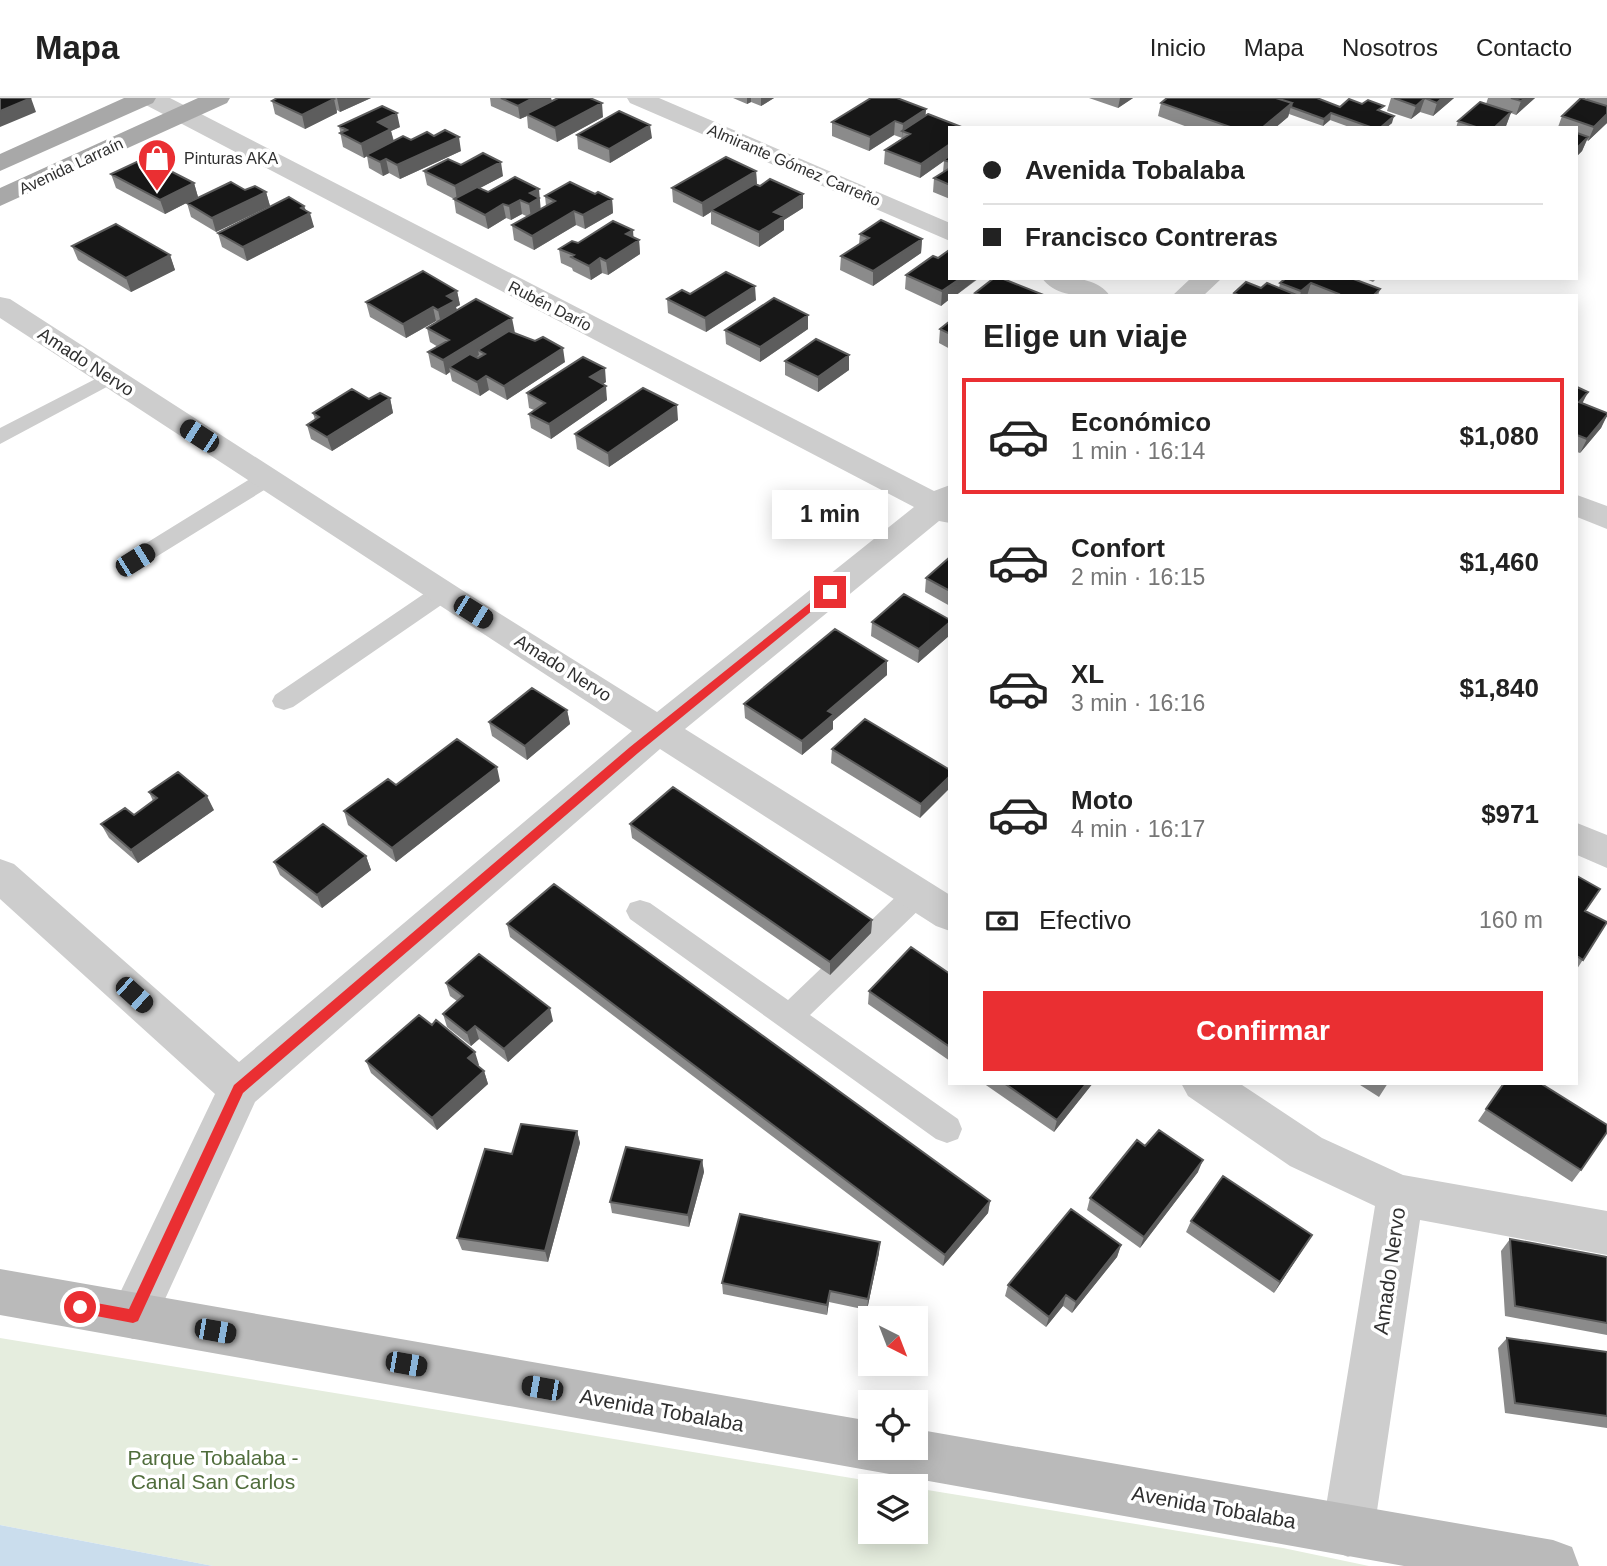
<!DOCTYPE html>
<html lang="es">
<meta charset="utf-8">
<style>
:root{--surface:#fff;--page:#f2f2f2;--text:#222;--muted:#767676;--line:#e0e0e0;--accent:#ea2f32}
body{margin:0;font-family:Helvetica,sans-serif;background:var(--page);color:var(--text);height:100vh;display:flex;flex-direction:column;font-size:26px;white-space:nowrap}
*{box-sizing:border-box;margin:0}
p{font-size:23px;color:var(--muted)}
.icon{flex:none;width:38px;height:38px;fill:none;stroke:currentColor;stroke-width:2;stroke-linecap:round;stroke-linejoin:round}
.map{position:relative;flex:1;overflow:hidden}
.side{position:absolute;left:948px;top:196px;width:630px;height:791px;display:flex;flex-direction:column;background:var(--surface);border-radius:0px;box-shadow:0 4px 18px #0003}
.side>*{flex:none}
.top-card{position:absolute;left:948px;top:28px;width:630px;height:154px;border-radius:0px;box-shadow:0 4px 18px #0003;display:grid;align-content:center;height:154px;padding:0 35px;background:var(--surface)}
.needle{width:46px;rotate:138deg}
.tools{position:absolute;left:858px;top:1208px;display:grid;gap:14px}
.tools a{display:grid;place-items:center;width:70px;height:70px;border-radius:0px;background:var(--surface);box-shadow:0 4px 18px #0003;font-size:35px}
.end{position:absolute;width:32px;height:32px;margin:-16px;border:9px solid #ea2f32;background:#fff;box-shadow:0 0 0 4px #fff}
.from{border-radius:50%}
.bubble{position:absolute;height:49px;border-radius:0px;background:var(--surface);box-shadow:0 4px 18px #0003;font-size:23px;font-weight:700;line-height:49px;text-align:center}
.car{position:absolute;width:21px;height:42px;margin:-21px -10px;border-radius:9px;box-shadow:0 0 5px 2px #0007;background:linear-gradient(#222 24%,#8ab4d8 0 40%,#222 0 76%,#8ab4d8 0 86%,#222 0)}
.top-card b{display:flex;align-items:center;gap:24px;height:66px;font-size:26px}
.top-card b+b{border-top:2px solid var(--line)}
.top-card i{width:18px;height:18px;background:var(--text)}
ul{padding:0;list-style:none}
li{display:flex;align-items:center;gap:21px;height:116px;margin:0 14px 10px;padding:0 21px;border:4px solid transparent;border-radius:0px}
li div{flex:1}
li b{display:block;font-size:26px}
li em{font-style:normal;font-weight:700}
li.on{border-color:var(--accent)}
li>.icon{width:63px;height:63px;stroke-width:1.5}
h2{padding:0 35px;font-size:32px;line-height:84px}
.pay{display:flex;align-items:center;gap:18px;height:77px;padding:0 35px;font-size:26px}
.pay p{margin-inline-start:auto}
.cta{display:flex;gap:14px;margin-top:auto;padding:14px 35px}
.cta a{flex:1;height:80px;border-radius:0px;background:var(--accent);color:#fff;font-size:28px;font-weight:700;line-height:80px;text-align:center}
header{display:flex;align-items:center;gap:42px;box-sizing:border-box;height:98px;padding:0 35px;background:var(--surface);border-bottom:2px solid var(--line)}
header strong{font-size:33px}
nav{display:flex;gap:38px;margin-inline-start:auto;font-size:24px}
.map>svg:first-child{display:block}
.green{fill:#e5edde}
.water{fill:#cadded}
.lines{fill:none;stroke-linecap:round;stroke-linejoin:round}
.service{fill:#cdcdcd;fill-rule:evenodd}
.minor{fill:#cdcdcd;fill-rule:evenodd}
.secondary{fill:#bababa;fill-rule:evenodd}
.primary{fill:#a8a8a8;fill-rule:evenodd}
.wall{fill:#8b8b8b}
.shaded-wall{fill:#5d5d5d}
.building{fill:#171717;stroke:#5d5d5d;stroke-width:2}
.route{fill:#ea2f32}
.labels{text-anchor:middle;dominant-baseline:central;stroke-width:7;stroke-linejoin:round;paint-order:stroke}
.far-poi-label{font-size:16px;fill:#303030;stroke:#fff;text-anchor:start}
.far-street-label{font-size:16px;fill:#303030;stroke:#fff}
.street-label{font-size:18px;fill:#303030;stroke:#fff}
.near-street-label{font-size:21px;fill:#303030;stroke:#fff}
.near-park-label{font-size:21px;fill:#506d3c;stroke:#fff}
</style>
<header>
<strong>Mapa</strong>
<nav><a>Inicio</a><a>Mapa</a><a>Nosotros</a><a>Contacto</a></nav>
</header>
<div class="map">
<svg width="1607" height="1468" viewBox="0 0 1607 1468">
<rect width="100%" height="100%" fill="#fff"/>
<path class="green" d="M0,1240L900,1388H870V1433H915V1390L1283,1450L1369,1468H213L0,1427Z"/>
<path class="water" d="M0,1427L213,1468H0Z"/>
<g class="lines">
<path class="service" d="M109,274L116,276L119,280L116,284L0,346V330Z
M266,374L274,376L277,381L274,386L143,467L135,470L127,467L124,462L127,457L258,376Z
M442,487L450,489L454,495L450,501L293,609L284,612L275,609L272,603L275,597L434,489Z
M917,785L927,788L931,796L927,804L810,917L958,1021L962,1031L958,1041L947,1045L936,1041L630,821L626,813L630,805L640,802L650,805L788,902L907,788Z"/>
<path class="minor" d="M139,0H170L934,393L950,387V425L939,423L685,631L950,797V833L936,828L660,651L255,1004L150,1234L133,1241L116,1234L109,1218L215,996L0,801V761L14,766L239,964L632,633L0,220V199L10,201L462,492L657,614L914,409L142,5Z
M627,0H659L950,125V143L630,5Z
M1042,180C1064,180 1096,177 1110,198C1088,198 1057,201 1042,180Z
M1191,180H1222L1203,198H1172Z
M1577,397L1607,408V431L1577,419Z
M1577,725L1607,737V770L1577,757Z
M1181,985H1239L1322,1040L1403,1077L1607,1113V1157L1420,1122L1374,1433L1366,1451L1348,1459L1330,1451L1322,1433L1375,1108L1290,1068L1188,998Z"/>
<path class="secondary" d="M0,1171L870,1323V1349H915V1331L1553,1442L1572,1449L1579,1468H1404L0,1217Z"/>
<path class="primary" d="M124,0H156L153,5L0,73V56Z
M198,0H230L227,5L0,108V90Z"/>
</g>
<path class="wall" d="M277,0H371L340,14L337,12V15L305,31L275,16L272,3Z
M490,0H551L552,3L603,19L557,44L528,30L527,18L520,21L491,8Z
M733,0H774L761,8L751,4L747,6Z
M1089,0H1133L1118,10Z
M1391,0H1454L1433,18L1420,14L1411,21L1387,13Z
M1488,0H1535L1516,17L1511,15L1506,28L1505,30H1456L1458,23L1486,6Z
M1587,0H1607V25L1588,43L1587,42L1582,53L1577,58V30H1553L1558,29L1562,18Z
M1161,5L1340,9L1383,14L1392,25L1386,30H1352L1330,22L1323,28L1289,16L1288,19L1275,30H1190L1158,18Z
M926,11L925,18L950,30V101L933,94L934,80L943,74L944,63L920,80L884,66L885,52L902,40L894,37L869,53L832,38V24Z
M339,28L400,29L391,33L394,43L411,42L461,53L400,81L389,75L383,78L369,70L367,58L364,60L343,49Z
M577,37L652,40L610,65L578,51Z
M461,67L503,78L480,90L488,94L540,105V111L546,108L545,98L595,96L612,101L613,115L585,131L576,127L534,152L514,142L512,127L528,119L522,116L511,122L506,120L488,131L456,115L454,101L427,87L424,73Z
M756,73L757,86L803,110L784,122V132L759,149L711,126V114L703,119L673,104L672,90Z
M111,76L194,85L198,99L165,116L116,90Z
M266,94L270,108L216,134L191,119L187,105Z
M304,108L314,129L247,163L222,149L218,135Z
M860,136L922,141L921,155L873,188L840,172L841,158L859,146Z
M633,139L639,142L640,156L608,177L602,175L591,182L573,173L572,170L561,165L559,151L578,145Z
M72,148L170,157L175,172L131,194L78,162Z
M906,177L978,181L955,198H950L941,208L905,191Z
M1286,180L1380,191L1378,198H1233L1234,195L1261,190H1279L1280,185Z
M1364,180H1377L1373,184Z
M457,193L460,207L456,209L457,212L514,235L565,264L507,302L489,292L480,298L452,283L450,274L446,277L431,269L428,254L438,249L430,244L427,230L437,224L436,223L406,240L370,219L366,204Z
M690,196L756,202L706,234L668,215L667,201Z
M950,223V251L939,245L940,231Z
M808,231L760,264L726,246L725,232Z
M785,263L849,272L818,294L785,277Z
M606,284L603,286L607,302L551,341L531,330L529,316L534,312L529,310L527,295Z
M1577,289L1583,305L1607,315V318L1601,330L1580,355L1577,354Z
M390,300L393,315L332,353L311,341L307,327L315,322L313,315L369,301Z
M678,322L609,369L577,351L575,336Z
M950,459V508L925,494L926,480Z
M950,522V537L918,565L871,538L872,524Z
M887,563V577L833,623V631L802,657L745,620L744,606Z
M567,612L570,626L527,662L492,638L489,624Z
M832,651L950,672L920,720L831,665Z
M500,683L396,764L348,727L344,713Z
M149,694L214,712L138,765L109,740L101,726L134,717L153,703Z
M630,726L872,822L871,835L830,877L632,740Z
M366,758L371,772L322,810L280,777L274,764Z
M1577,778L1585,813L1607,824L1577,871Z
M507,826L990,1103L988,1115L943,1168L510,839Z
M950,876V963L868,906L869,893Z
M446,885L553,923L508,964L479,941L471,948L447,929L443,916L457,903L450,898Z
M366,963L479,967L478,968L484,973L488,986L437,1032L371,975Z
M983,985H1093L1054,1034Z
M1357,985H1388L1379,999Z
M1504,985L1581,1072L1572,1084L1478,1023Z
M577,1033L580,1045L548,1164L462,1152L457,1140Z
M1145,1048L1198,1074L1140,1150L1087,1112L1090,1100Z
M702,1062L704,1074L689,1129L612,1115L610,1104Z
M1191,1123L1312,1137L1274,1195L1186,1134Z
M1510,1141L1607,1159V1237L1505,1218L1501,1153Z
M1121,1147L1117,1159L1072,1215L1063,1208L1046,1229L1005,1198L1008,1187Z
M879,1155L867,1212L829,1204L827,1217L723,1196L722,1185Z
M1507,1240L1607,1254V1330L1505,1315L1498,1250Z"/>
<path class="shaded-wall" d="M31,0L36,14L0,29V13Z
M337,0H371L340,14Z
M533,0H551L552,4L526,16L527,18L520,21L518,8Z
M747,0H751V4L747,6Z
M761,0H774L761,8Z
M1120,0H1133L1118,10Z
M1425,0L1420,14L1411,21L1416,8Z
M1442,0H1454L1433,18L1437,5Z
M1525,0H1535L1516,17L1521,3Z
M334,1L337,15L305,31L302,17Z
M602,5L603,19L557,44L555,30Z
M1292,5L1288,19L1275,30H1262Z
M926,11L925,25L902,33V40L903,26Z
M1511,14L1506,28L1505,30H1494Z
M397,15L400,29L391,33L394,45L366,57L367,58L364,60L361,46L378,24Z
M1331,15L1330,22L1323,28L1324,21Z
M1607,16V25L1588,43L1594,29Z
M1394,18L1392,25L1386,30H1380Z
M895,23L894,37L869,53L870,39Z
M650,27L652,40L610,65L609,51Z
M459,39L461,53L400,81L397,67Z
M1588,39L1582,53L1577,58V50Z
M950,46V59L944,62V63L920,80L921,66Z
M386,61L389,75L383,78L380,64Z
M501,64L503,78L457,102L455,88Z
M756,73L757,87L711,112V114L703,119L702,105Z
M194,85L198,99L165,116L160,102Z
M539,91L541,114L531,120L529,106L530,95Z
M266,94L270,108L216,134L212,120Z
M803,96V110L784,122V132L759,149V134L774,114Z
M612,101L613,115L585,131L583,117Z
M520,102L522,116L511,122L509,108Z
M503,106L506,120L488,131L485,117Z
M304,108L307,117L310,115L314,129L247,163L243,149Z
M574,113L576,127L534,152L532,138Z
M633,132L634,146L639,142L640,156L608,177L606,163L626,136Z
M922,141L921,155L873,188V173Z
M170,157L175,172L131,194L126,180Z
M600,160L602,175L591,182L589,168Z
M961,180H978L955,198H950V201L941,208L942,193Z
M1311,185L1307,198H1300L1301,193Z
M755,188L756,202L706,234L705,220Z
M457,193L460,207L456,209L458,217L441,226L438,212L447,198Z
M433,209L436,223L406,240L403,226Z
M808,217V231L760,264V249Z
M512,220L515,235L478,252L479,257L454,272L449,269L450,274L446,277L443,262Z
M563,250L565,264L507,302L504,288Z
M849,257V272L818,294V279Z
M605,270L606,284L591,294L590,279Z
M486,278L489,292L480,298L477,284Z
M606,288L607,302L551,341L549,326Z
M1588,294L1581,308L1579,304Z
M390,300L393,315L332,353L327,339Z
M677,307L678,322L609,369L608,355Z
M1607,317L1601,330L1580,355L1587,341Z
M950,524V537L918,565L919,551Z
M887,563V577L833,623V631L802,657V643L828,613Z
M567,612L570,626L527,662L525,648Z
M497,669L500,683L396,764L392,750Z
M950,678V690L920,720L921,706Z
M207,698L214,712L138,765L131,752Z
M366,758L371,772L322,810L317,797Z
M872,822L871,835L830,877V864Z
M550,910L553,923L508,964L504,951Z
M475,928L479,941L471,948L467,935Z
M475,954L479,967L472,973L468,960Z
M484,973L488,986L437,1032L432,1020Z
M1087,985H1093L1054,1034L1057,1022Z
M577,1033L580,1045L548,1164L545,1153Z
M702,1062L704,1074L689,1129L688,1117Z
M1203,1062L1198,1074L1140,1150L1144,1139Z
M990,1103L988,1115L943,1168L945,1157Z
M1312,1137L1305,1148L1274,1195L1280,1184Z
M880,1144L879,1155L867,1212L868,1201Z
M1121,1147L1117,1159L1072,1215L1076,1204Z
M830,1193L829,1204L827,1217V1207Z
M1066,1197L1063,1208L1046,1229L1049,1219Z"/>
<path class="building" d="M0,0H31L0,13Z
M277,0H332L334,1L302,17L272,3Z
M501,0H533L518,8Z
M558,0H590L602,5L555,30L526,16Z
M871,0H897L926,11L903,26L895,23L870,39L832,24Z
M1167,0H1276L1292,5L1262,30H1233L1161,5Z
M1276,0H1317L1340,9L1349,1L1362,6L1368,2L1384,8L1378,12L1394,18L1380,30H1373L1331,15L1324,21L1291,9L1292,5Z
M1394,0H1442L1437,5L1425,0L1416,8Z
M1511,0H1525L1521,3Z
M1581,0L1607,8V16L1594,29L1562,18Z
M1480,4L1511,14L1494,30H1479L1458,23Z
M382,8L397,15L378,24L391,31L361,46L340,35L347,32L339,28Z
M619,13L650,27L609,51L577,37Z
M928,16L964,30H950V46L921,66L885,52L910,36L902,33Z
M445,32L459,39L397,67L386,61L380,64L366,57L403,38L411,42L427,34L434,38Z
M1577,35L1588,39L1577,50Z
M483,55L501,64L455,88L424,73L448,61L461,67Z
M950,57V64L944,62Z
M726,59L756,73L702,105L672,90Z
M145,60L194,85L160,102L111,76Z
M950,70V87L934,80Z
M515,79L539,91L530,95L539,100L529,106L520,102L509,108L503,106L485,117L454,101L477,89L488,94Z
M770,81L803,96L774,114L784,118L759,134L711,112L755,86L760,88Z
M231,84L245,92L255,88L266,94L212,120L187,105Z
M570,84L595,96L598,94L612,101L583,117L574,113L532,138L512,127L555,103L545,98Z
M289,99L304,108L301,110L310,115L243,149L218,135Z
M881,122L922,141L873,173L841,158L869,140L860,136Z
M613,123L633,132L626,136L639,142L606,163L600,160L589,168L571,159L574,157L559,151L572,143L578,145Z
M116,126L170,157L126,180L72,148Z
M948,153L950,154V180H961L942,193L906,177L933,158L938,160Z
M423,173L457,193L447,198L455,203L438,212L433,209L403,226L366,204Z
M726,174L755,188L705,220L667,201L682,192L690,196Z
M994,180H1001L1046,198H983L975,195Z
M1286,180H1351L1380,191L1373,198H1338L1339,196L1311,185L1301,193L1280,185Z
M1246,184L1261,190L1267,185L1299,198H1240L1234,195Z
M774,200L808,217L760,249L725,232Z
M476,201L512,220L443,262L428,254L449,242L427,230Z
M950,223V236L940,231Z
M509,233L535,243L543,239L563,250L504,288L486,278L477,284L449,269L470,256L478,260L485,256L478,252Z
M816,241L849,257L818,279L785,263Z
M583,259L605,270L590,279L606,288L549,326L529,316L545,305L527,295Z
M1577,289L1588,294L1579,304L1607,315V317L1587,341L1577,337Z
M643,290L677,307L608,355L575,336Z
M352,291L369,301L380,295L390,300L327,339L307,327L319,319L313,315Z
M950,459V493L926,480Z
M904,496L950,522V524L919,551L872,524Z
M835,531L887,563L828,613L834,616L802,643L744,606Z
M532,590L567,612L525,648L489,624Z
M865,621L950,672V678L921,706L832,651Z
M457,641L497,669L392,750L344,713L388,681L396,687Z
M178,674L207,698L131,752L101,726L125,710L134,717L157,700L149,694Z
M673,689L872,822L830,864L630,726Z
M323,726L366,758L317,797L274,764Z
M1577,778L1600,791L1585,813L1607,824L1583,862L1577,858Z
M554,786L990,1103L945,1157L507,826Z
M911,849L950,876V949L869,893Z
M479,856L550,910L504,951L475,928L467,935L443,916L463,898L446,885Z
M419,917L432,927L436,922L475,954L468,960L484,973L432,1020L366,963Z
M1004,985H1087L1057,1022Z
M1504,985H1540L1607,1027V1034L1581,1072L1486,1011Z
M521,1026L577,1033L545,1153L457,1140L485,1051L512,1056Z
M1159,1032L1203,1062L1144,1139L1090,1100L1137,1042L1145,1048Z
M626,1049L702,1062L688,1117L610,1104Z
M1223,1078L1312,1137L1280,1184L1191,1123Z
M1071,1111L1121,1147L1076,1204L1066,1197L1049,1219L1008,1187Z
M740,1116L880,1144L868,1201L830,1193L827,1207L722,1185Z
M1510,1141L1607,1159V1225L1515,1208Z
M1507,1240L1607,1254V1318L1515,1305Z"/>
<path class="route" d="M826,492L835,494L638,655L243,995L138,1223L133,1225L75,1214V1204L80,1202L129,1211L234,987L630,649Z"/>
<defs>
<g id="shop-pin" transform="scale(2.0125)"><path d="M0 17L-7.5 6A9.5 9.5 0 1 1 7.5 6Z" fill="#ea2f32" stroke="#fff"/><path d="M-5-2.5h2.3a2.7 3.5 0 0 1 5.4 0H5L5.5 6h-11ZM-1.5-2.5h3a1.5 2.3 0 0 0-3 0Z" fill="#fff"/></g>
</defs>
<g fill-rule="evenodd">
<use href="#shop-pin" x="157" y="60"/>
</g>
<g class="labels">
<g class="far-poi-label">
<text x="184" y="60">Pinturas AKA</text>
</g>
<g class="far-street-label">
<text transform="translate(794 67) rotate(23)">Almirante Gómez Carreño</text>
<text transform="translate(71 68) rotate(-25)">Avenida Larraín</text>
<text transform="translate(550 208) rotate(27)">Rubén Darío</text>
</g>
<g class="street-label">
<text transform="translate(86 264) rotate(33)">Amado Nervo</text>
<text transform="translate(563 570) rotate(32)">Amado Nervo</text>
</g>
<g class="near-street-label">
<text transform="translate(1389 1173) rotate(-82)">Amado Nervo</text>
<text transform="translate(662 1312) rotate(10)">Avenida Tobalaba</text>
<text transform="translate(1214 1409) rotate(10)">Avenida Tobalaba</text>
</g>
<g class="near-park-label">
<text x="213" y="1359">Parque Tobalaba -<tspan x="213" dy="24">Canal San Carlos</tspan></text>
</g>
</g>
</svg>
<div class="tools">
<a><svg class="needle" viewBox="-14 -14 28 28"><path d="M0-13l5 13h-10z" fill="#e53935"/><path d="M0 13l5-13h-10z" fill="#767676"/></svg></a>
<a><svg class="icon" aria-label="locate" viewBox="0 0 24 24"><circle cx="12" cy="12" r="6"/><path d="M12 2v4M12 18v4M2 12h4M18 12h4"/></svg></a>
<a><svg class="icon" aria-label="layers" viewBox="0 0 24 24"><path d="M12 4l9 5-9 5-9-5zM3 14l9 5 9-5"/></svg></a>
</div>
<i class="end from" style="left:80px;top:1209px"></i>
<i class="end" style="left:830px;top:494px"></i>
<div class="bubble" style="left:772px;top:392px;width:116px">1 min</div>
<i class="car" style="left:199px;top:338px;rotate:303deg"></i>
<i class="car" style="left:135px;top:462px;rotate:58deg"></i>
<i class="car" style="left:473px;top:514px;rotate:122deg"></i>
<i class="car" style="left:134px;top:897px;rotate:132deg"></i>
<i class="car" style="left:215px;top:1233px;rotate:100deg"></i>
<i class="car" style="left:406px;top:1266px;rotate:100deg"></i>
<i class="car" style="left:542px;top:1290px;rotate:280deg"></i>
<div class="top-card">
<b><i class="from"></i>Avenida Tobalaba</b>
<b><i></i>Francisco Contreras</b>
</div>
<section class="side">
<h2>Elige un viaje</h2>
<ul>
<li class="on"><svg class="icon" aria-label="car" viewBox="0 0 24 24"><path d="M5 17H2v-5l4-1 3-4h7l3 4 3 1v5h-3M9 17h6M6 11h13"/><circle cx="7" cy="17" r="2"/><circle cx="17" cy="17" r="2"/></svg><div><b>Económico</b><p>1 min · 16:14</p></div><em>$1,080</em></li>
<li><svg class="icon" aria-label="car" viewBox="0 0 24 24"><path d="M5 17H2v-5l4-1 3-4h7l3 4 3 1v5h-3M9 17h6M6 11h13"/><circle cx="7" cy="17" r="2"/><circle cx="17" cy="17" r="2"/></svg><div><b>Confort</b><p>2 min · 16:15</p></div><em>$1,460</em></li>
<li><svg class="icon" aria-label="car" viewBox="0 0 24 24"><path d="M5 17H2v-5l4-1 3-4h7l3 4 3 1v5h-3M9 17h6M6 11h13"/><circle cx="7" cy="17" r="2"/><circle cx="17" cy="17" r="2"/></svg><div><b>XL</b><p>3 min · 16:16</p></div><em>$1,840</em></li>
<li><svg class="icon" aria-label="car" viewBox="0 0 24 24"><path d="M5 17H2v-5l4-1 3-4h7l3 4 3 1v5h-3M9 17h6M6 11h13"/><circle cx="7" cy="17" r="2"/><circle cx="17" cy="17" r="2"/></svg><div><b>Moto</b><p>4 min · 16:17</p></div><em>$971</em></li>
</ul>
<div class="pay"><svg class="icon" aria-label="cash" viewBox="0 0 24 24"><path d="M3 7h18v10H3z"/><circle cx="12" cy="12" r="2"/></svg>Efectivo<p>160 m</p></div>
<div class="cta"><a>Confirmar</a></div>
</section>
</div>
